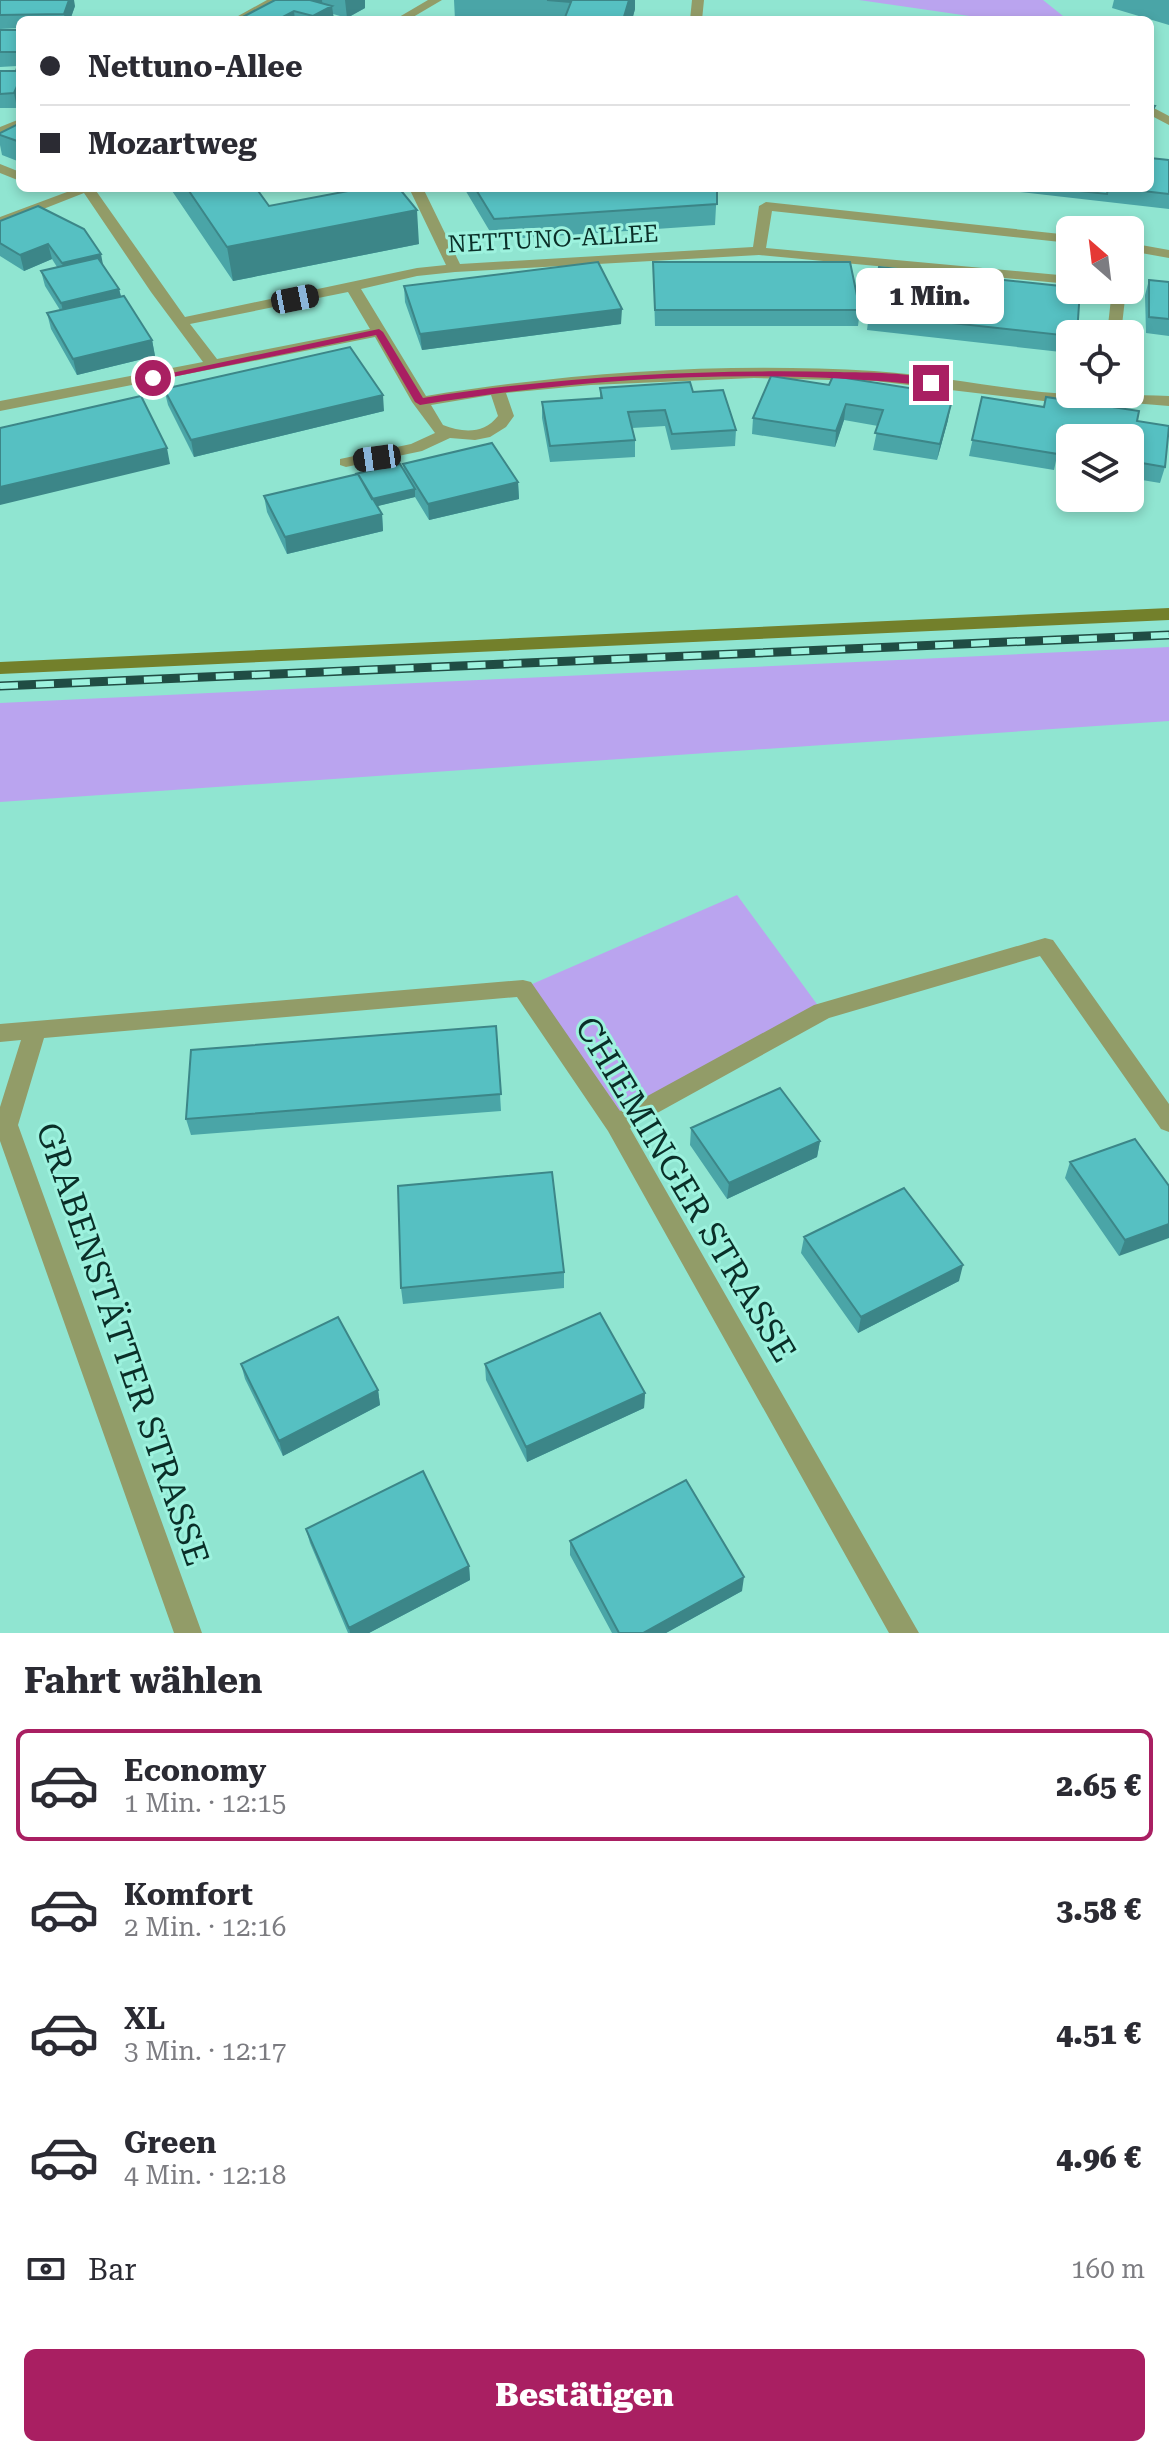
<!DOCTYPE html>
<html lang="de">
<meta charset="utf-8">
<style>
:root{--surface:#fff;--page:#f7f7f7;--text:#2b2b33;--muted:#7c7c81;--line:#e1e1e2;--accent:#a91f62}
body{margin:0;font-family:"Roboto Serif",serif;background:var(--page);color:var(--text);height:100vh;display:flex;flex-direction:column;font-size:30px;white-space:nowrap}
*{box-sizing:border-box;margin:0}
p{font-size:26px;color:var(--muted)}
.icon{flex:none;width:44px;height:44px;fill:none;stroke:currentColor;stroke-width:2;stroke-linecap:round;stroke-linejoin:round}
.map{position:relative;height:1633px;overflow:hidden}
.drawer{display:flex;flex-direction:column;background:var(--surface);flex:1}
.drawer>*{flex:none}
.hud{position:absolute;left:16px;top:16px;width:1138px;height:176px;border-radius:12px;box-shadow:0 4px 12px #0003;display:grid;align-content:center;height:176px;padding:0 24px;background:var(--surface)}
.needle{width:52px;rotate:332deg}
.tools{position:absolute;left:1056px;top:216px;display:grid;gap:16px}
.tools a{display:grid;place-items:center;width:88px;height:88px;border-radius:12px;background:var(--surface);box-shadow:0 4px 12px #0003;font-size:40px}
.end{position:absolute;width:36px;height:36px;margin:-18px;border:10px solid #a91f62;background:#fff;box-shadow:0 0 0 4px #fff}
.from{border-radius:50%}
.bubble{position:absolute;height:56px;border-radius:12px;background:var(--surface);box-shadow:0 4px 12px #0003;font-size:26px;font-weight:800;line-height:56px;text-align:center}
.car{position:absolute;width:24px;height:48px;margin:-24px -12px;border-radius:10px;box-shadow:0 0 6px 2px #0007;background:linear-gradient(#222 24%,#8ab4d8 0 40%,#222 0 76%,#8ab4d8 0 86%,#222 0)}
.hud b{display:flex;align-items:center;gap:28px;height:76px;font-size:30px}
.hud b+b{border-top:2px solid var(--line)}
.hud i{width:20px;height:20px;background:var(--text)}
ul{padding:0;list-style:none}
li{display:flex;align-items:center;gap:24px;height:112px;margin:0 16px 12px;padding:0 8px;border:4px solid transparent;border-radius:12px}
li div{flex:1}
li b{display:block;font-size:30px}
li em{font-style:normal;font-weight:800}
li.on{border-color:var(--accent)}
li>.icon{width:72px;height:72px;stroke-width:1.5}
h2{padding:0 24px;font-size:36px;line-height:96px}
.pay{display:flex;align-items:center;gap:20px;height:88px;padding:0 24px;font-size:30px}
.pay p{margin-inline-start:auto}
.button{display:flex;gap:16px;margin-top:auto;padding:16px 24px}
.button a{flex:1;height:92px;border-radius:12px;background:var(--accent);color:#fff;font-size:32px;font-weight:800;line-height:92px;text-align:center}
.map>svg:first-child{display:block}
.green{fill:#baa4ef}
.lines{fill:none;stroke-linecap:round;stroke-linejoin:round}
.street{fill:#929c68;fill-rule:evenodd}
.secondary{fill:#73802b;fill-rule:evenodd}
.rail-casing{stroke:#204d44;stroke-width:9}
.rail{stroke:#9df2de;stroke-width:6;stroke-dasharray:18;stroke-linecap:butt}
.wall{fill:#4aa5a7}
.shaded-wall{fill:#3c8688}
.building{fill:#56c0c2;stroke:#3c8688;stroke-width:2}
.route{fill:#a91f62}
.labels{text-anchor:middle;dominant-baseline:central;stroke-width:6;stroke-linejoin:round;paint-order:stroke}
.far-street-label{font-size:24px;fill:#0a2f28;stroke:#9df2de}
.near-street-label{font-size:34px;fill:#0a2f28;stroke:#9df2de}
</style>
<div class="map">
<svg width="1169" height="1633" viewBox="0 0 1169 1633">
<rect width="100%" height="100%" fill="#90e5d1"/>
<path class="green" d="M859,0H1043L1068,20H997Z
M1169,647V721L0,802V703Z
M737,895L822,1011L616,1124L523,988Z"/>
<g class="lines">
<path class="street" d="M267,0H282L246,20H231Z
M428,0H442L408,20H394Z
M692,0H704L702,20H690Z
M1150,106L1169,116V125L1150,115Z
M20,119V128L0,136V127Z
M0,164L20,172V181L0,173Z
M36,188H94L185,317L417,268L446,265L409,188H423L460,264L753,247L759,206L766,202L1070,235V243L772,211L766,248L1070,276V284L759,255L455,272L417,276L361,289L426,396C572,372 725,362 874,371C938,375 1002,390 1067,394C1102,396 1134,394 1169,396V406L1108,401L1069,404L875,381L754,378L591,385L506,393L514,416L506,427L490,437L475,440L450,438L422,451L346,467L340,465V459L411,444L435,433L412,402L375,337L0,411V401L203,362L151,292L84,193L0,226V217L67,192H43ZM348,292L370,329L217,359L190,324ZM491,395L498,416C484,434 463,433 443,425L431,405Z
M1130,243L1169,250V258L1130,251Z
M1112,290H1126L1121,334H1107Z
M1045,938L1053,940L1169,1104V1132L1161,1129L1040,956L829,1018L630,1128L919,1633H889L608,1131L517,997L44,1038L18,1125L202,1633H174L0,1141V1107L21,1040L0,1042V1024L523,980L531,982L620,1111L814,1005Z"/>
<path class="secondary" d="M1169,608V620L0,674V662Z"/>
<g class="rail-casing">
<path id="rail" d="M0,686L1169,635"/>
</g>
<use href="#rail" class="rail"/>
</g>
<path class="wall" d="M0,0L75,6L70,20H20V28L0,29Z
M275,0H365V8L347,18L333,14L334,20H237Z
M454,0H635V9L632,20H455Z
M1114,0H1169V25L1112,8Z
M0,30H20V100L17,108H0V71H16L17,66L0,67Z
M20,123V162L2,155L0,145V133Z
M1169,160V209L1002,190L1003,188H1150Z
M170,188H256L269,206L419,244L233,281Z
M464,188H717L715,225L495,240Z
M0,221L103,265L119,289L121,296L152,340L155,356L77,375L51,329L47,313L60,310L45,286L41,271L57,267L52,259L24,271L0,256Z
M653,262L860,310L858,326H655Z
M1149,280L1169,282V336L1146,333L1145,295Z
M404,286L621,324L422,350L405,302Z
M869,314L1070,334V353L867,330Z
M771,376L921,399L948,420L937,460L873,450L878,426L844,420L835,447L752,434L753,418Z
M600,388L693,392L736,430L735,446L671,450L665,426L632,428L635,440V457L550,462L542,418V402L600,398Z
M164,389L384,411L194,457L168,405Z
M982,397L1137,421L1165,467L1160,483L1130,478V438H1070V444L1060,442L1054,470L969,456Z
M403,464L518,482L519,499L429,520L415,497L377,506L382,514L383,531L287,554L267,512L264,496L404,472Z
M496,1026L501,1111L191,1135L186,1119Z
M691,1128L820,1141L817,1157L727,1199L690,1145Z
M1070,1162L1169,1186L1119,1256L1065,1178Z
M804,1237L959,1281L858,1333L801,1253Z
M564,1272V1288L403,1304L401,1288Z
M241,1364L378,1390L380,1405L283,1456L245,1379Z
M485,1364L645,1393L644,1408L527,1462L486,1380Z
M306,1529L469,1566L470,1580L369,1633H348L310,1543Z
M570,1541L742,1591L666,1633H612L570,1555Z"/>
<path class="shaded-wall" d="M69,0H74L75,6L70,20H65L64,14Z
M307,0H322L323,11L332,6L334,20H314Z
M345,0H365V8L347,18Z
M629,0H635V9L632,20H623Z
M294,11L295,20H279V19Z
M18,84L20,100L17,108L14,93Z
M1155,106L1152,120L1150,123V114Z
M417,210L419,244L233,281L227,247Z
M48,244L52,259L24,271L20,255Z
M101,254L104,270L66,279L62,263Z
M119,289L123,305L65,319L61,303Z
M622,309L621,324L422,350L420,334Z
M152,340L155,356L77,375L73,359Z
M383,395L384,411L194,457L191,440Z
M846,404L844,420L835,447L836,431Z
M951,404L948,420L937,460L940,444Z
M167,448L170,464L0,505V487Z
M518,482L519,499L429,520L428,504Z
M415,489V497L370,508L369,499Z
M382,514L383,531L287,554L285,537Z
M820,1141L817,1157L727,1199L729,1183Z
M1169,1224V1238L1119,1256L1125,1240Z
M963,1265L959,1281L858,1333L861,1317Z
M378,1390L380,1405L283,1456L279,1441Z
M645,1393L644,1408L527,1462L526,1447Z
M469,1566L470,1580L369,1633H350L349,1628Z
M744,1577L742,1591L666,1633H643Z"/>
<path class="building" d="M0,0H69L64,14L0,15Z
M275,0H310L332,6L313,16L294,11L279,19L283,20H237Z
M547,0H629L623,20H564L571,2Z
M0,30H20V48L18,52H0Z
M18,65H20V84H18L14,93L0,94V71H16Z
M1150,105L1155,106L1150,114Z
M20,123V142L0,135V133Z
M1150,158L1169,160V194L1116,188H1150Z
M187,188H256L269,206L364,188H399L417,210L227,247Z
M475,188H717V204L494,219Z
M1051,188H1108L1107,194Z
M38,206L84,229L101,254L62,263L48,244L20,255L0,243V221Z
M98,258L119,289L61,303L41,271Z
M598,262L622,309L420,334L404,286Z
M653,262H850L860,310H655Z
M879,267L1070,287V290H1080L1077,334H1070V336L869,314Z
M1149,280L1169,282V319L1149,317Z
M124,296L152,340L73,359L47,313Z
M350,347L383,395L191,440L164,389Z
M771,376L829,385L833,376L922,390L920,399L951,404L940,444L875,433L883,410L846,404L836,431L753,418Z
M690,382L693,392L723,390L736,430L672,434L665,410L628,412L635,440L550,446L542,402L602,398L600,388Z
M141,396L167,448L0,487V428Z
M982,397L1044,407L1046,397L1139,411L1137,421L1169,426L1165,467L1130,461V438H1100L1102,432L1063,426L1058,454L972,440Z
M492,443L518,482L428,504L403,464Z
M400,464L415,489L372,499L358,474H355Z
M358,474L382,514L285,537L264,496Z
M496,1026L501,1094L186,1119L191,1050Z
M780,1088L820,1141L729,1183L691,1128Z
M1135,1139L1169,1186V1224L1125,1240L1070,1162Z
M552,1172L564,1272L401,1288L398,1186Z
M904,1188L963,1265L861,1317L804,1237Z
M600,1313L645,1393L526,1447L485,1364Z
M338,1317L378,1390L279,1441L241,1364Z
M423,1471L469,1566L349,1628L306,1529Z
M686,1480L744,1577L643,1633H619L570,1541Z"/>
<path class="route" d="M379,329L383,332L423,398C561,376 699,369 839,372C863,373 916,371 936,383L931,386C762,367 588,377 420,405L415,402L376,335L153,381L148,378Z"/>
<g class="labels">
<g class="far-street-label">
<text transform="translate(553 239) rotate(-3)">NETTUNO-ALLEE</text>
</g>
<g class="near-street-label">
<text transform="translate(686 1189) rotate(59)">CHIEMINGER STRASSE</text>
<text transform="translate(123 1344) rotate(71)">GRABENSTÄTTER STRASSE</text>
</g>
</g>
</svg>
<div class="tools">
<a><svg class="needle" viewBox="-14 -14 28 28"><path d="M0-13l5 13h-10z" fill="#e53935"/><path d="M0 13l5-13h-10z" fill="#7c7c81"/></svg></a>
<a><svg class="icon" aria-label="locate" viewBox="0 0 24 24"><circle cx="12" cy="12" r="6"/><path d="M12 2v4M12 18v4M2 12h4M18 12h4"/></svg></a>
<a><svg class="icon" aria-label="layers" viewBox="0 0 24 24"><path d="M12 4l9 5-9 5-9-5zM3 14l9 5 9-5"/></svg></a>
</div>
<i class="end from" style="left:153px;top:378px"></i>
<i class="end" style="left:931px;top:383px"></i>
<div class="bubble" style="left:856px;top:268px;width:148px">1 Min.</div>
<i class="car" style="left:295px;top:299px;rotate:79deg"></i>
<i class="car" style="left:377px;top:458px;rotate:262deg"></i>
<div class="hud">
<b><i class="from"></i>Nettuno-Allee</b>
<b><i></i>Mozartweg</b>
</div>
</div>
<section class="drawer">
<h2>Fahrt wählen</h2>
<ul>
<li class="on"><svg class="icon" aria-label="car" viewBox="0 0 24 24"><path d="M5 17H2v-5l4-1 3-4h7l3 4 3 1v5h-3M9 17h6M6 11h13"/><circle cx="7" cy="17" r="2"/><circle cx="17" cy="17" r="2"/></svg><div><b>Economy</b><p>1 Min. · 12:15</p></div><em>2.65 €</em></li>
<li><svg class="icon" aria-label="car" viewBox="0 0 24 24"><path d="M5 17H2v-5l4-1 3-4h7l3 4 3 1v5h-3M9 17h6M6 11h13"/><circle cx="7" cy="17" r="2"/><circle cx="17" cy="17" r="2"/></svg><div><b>Komfort</b><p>2 Min. · 12:16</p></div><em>3.58 €</em></li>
<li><svg class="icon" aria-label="car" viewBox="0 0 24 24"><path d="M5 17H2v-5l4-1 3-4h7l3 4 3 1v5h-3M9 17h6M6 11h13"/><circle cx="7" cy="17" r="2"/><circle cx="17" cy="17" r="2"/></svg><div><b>XL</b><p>3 Min. · 12:17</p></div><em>4.51 €</em></li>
<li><svg class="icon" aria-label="car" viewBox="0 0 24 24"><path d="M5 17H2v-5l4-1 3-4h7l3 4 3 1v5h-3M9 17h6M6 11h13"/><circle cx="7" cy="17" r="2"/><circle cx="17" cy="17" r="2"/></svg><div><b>Green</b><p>4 Min. · 12:18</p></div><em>4.96 €</em></li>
</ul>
<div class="pay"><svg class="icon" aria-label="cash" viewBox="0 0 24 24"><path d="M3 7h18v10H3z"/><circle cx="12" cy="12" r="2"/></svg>Bar<p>160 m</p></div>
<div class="button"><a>Bestätigen</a></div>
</section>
